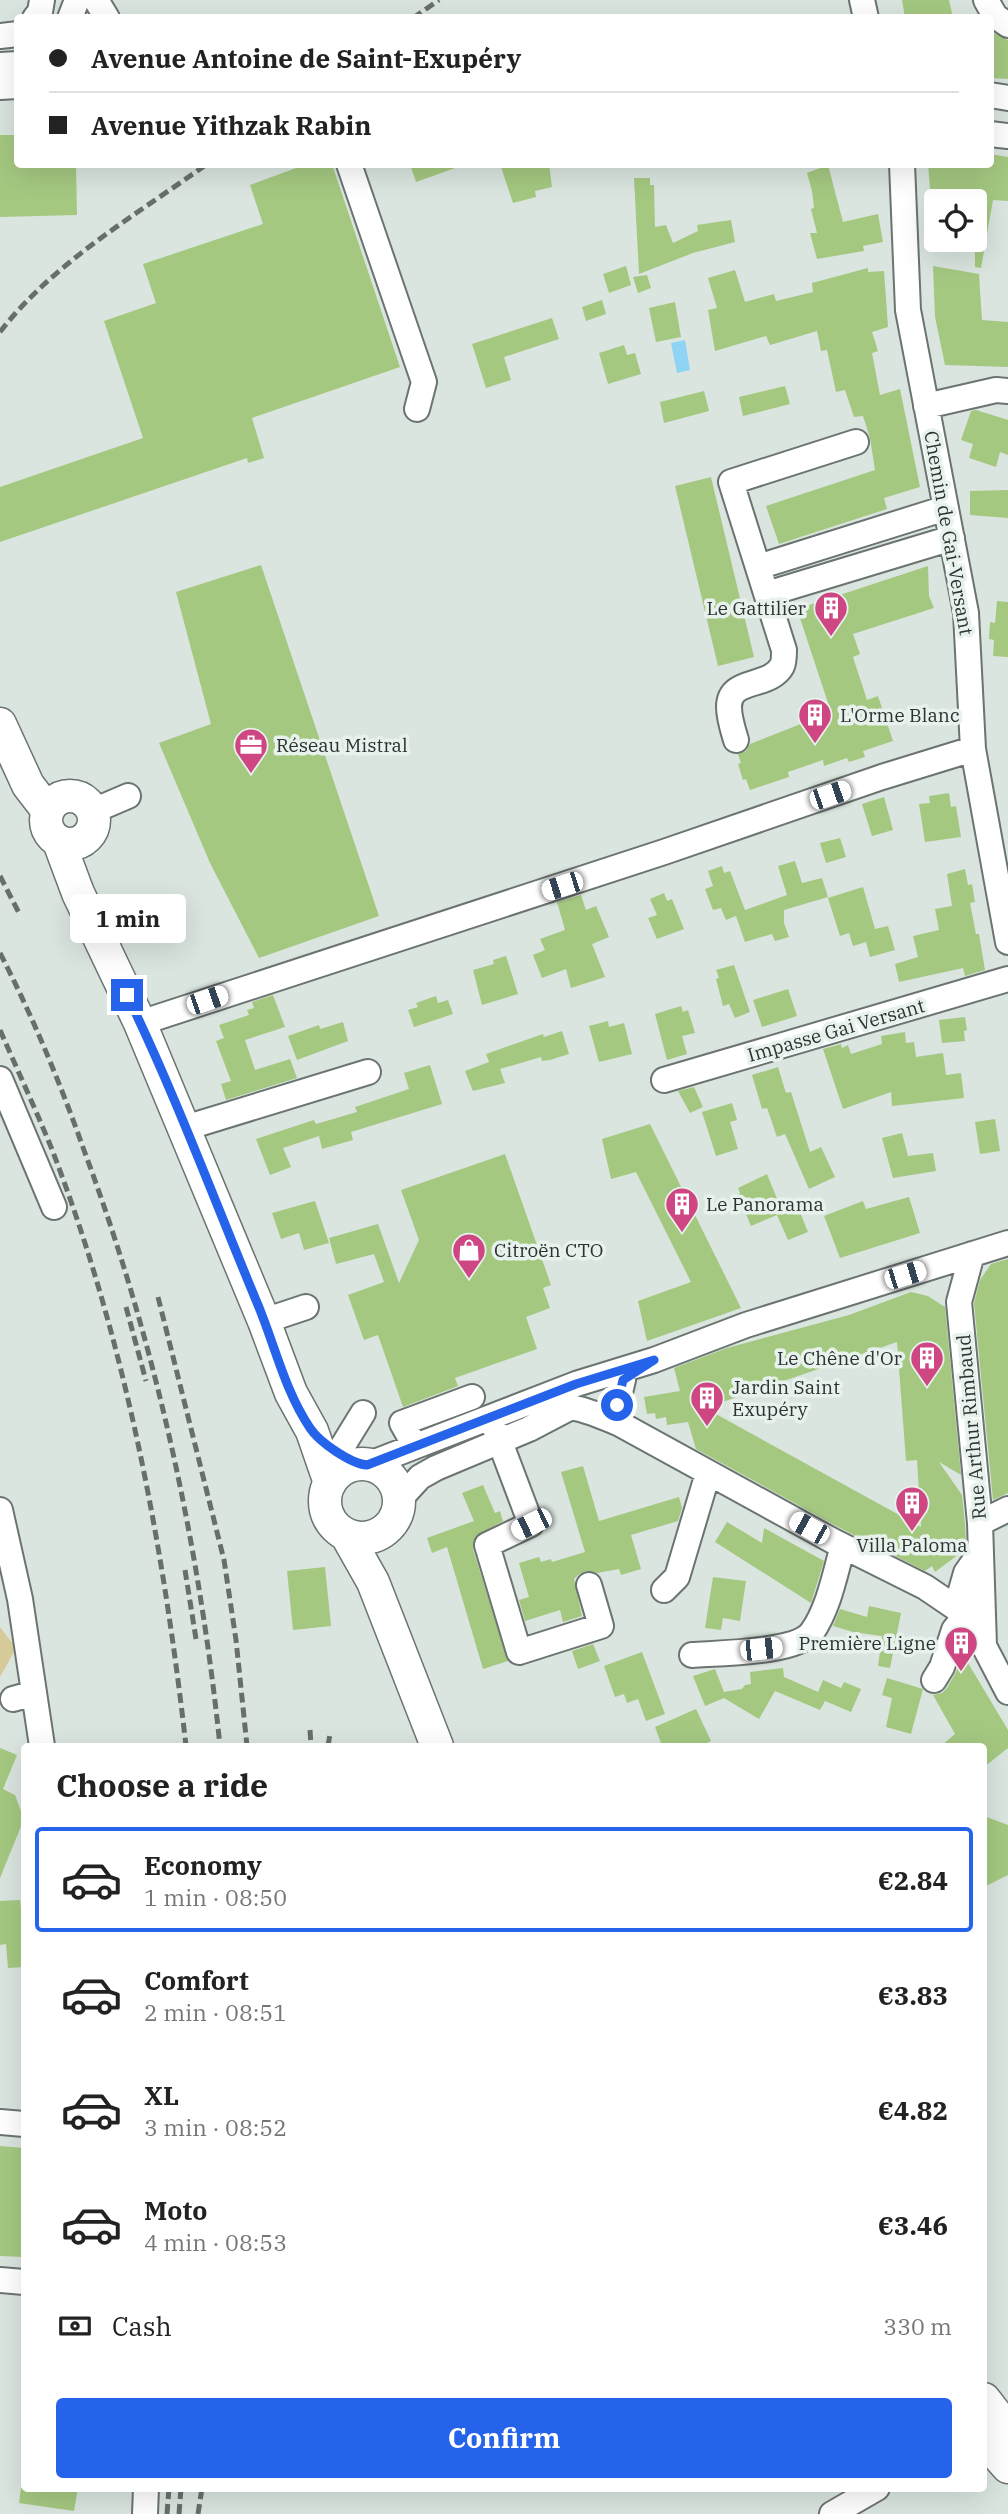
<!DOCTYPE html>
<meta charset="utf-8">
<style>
:root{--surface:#fff;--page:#f2f2f2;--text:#222;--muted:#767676;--line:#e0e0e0;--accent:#2563eb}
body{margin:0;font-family:"IBM Plex Serif",serif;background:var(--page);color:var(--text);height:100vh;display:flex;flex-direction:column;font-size:26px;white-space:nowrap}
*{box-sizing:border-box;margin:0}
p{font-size:23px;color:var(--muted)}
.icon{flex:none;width:38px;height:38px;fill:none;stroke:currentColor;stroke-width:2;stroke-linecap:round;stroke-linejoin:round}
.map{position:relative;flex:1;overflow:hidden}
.sheet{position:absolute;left:21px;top:1743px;width:966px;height:749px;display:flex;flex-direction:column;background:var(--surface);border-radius:7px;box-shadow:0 7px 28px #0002}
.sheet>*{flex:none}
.top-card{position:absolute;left:14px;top:14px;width:980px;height:154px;border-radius:7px;box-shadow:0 7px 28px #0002;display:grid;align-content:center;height:154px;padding:0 35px;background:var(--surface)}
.buttons{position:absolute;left:924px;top:189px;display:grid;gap:14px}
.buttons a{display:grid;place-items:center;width:63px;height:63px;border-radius:7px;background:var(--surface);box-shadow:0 7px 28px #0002;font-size:35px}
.end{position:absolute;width:32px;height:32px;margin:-16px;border:9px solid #2563eb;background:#fff;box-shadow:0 0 0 4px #fff}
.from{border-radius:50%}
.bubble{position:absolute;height:49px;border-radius:7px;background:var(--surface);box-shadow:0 7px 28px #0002;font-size:23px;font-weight:700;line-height:49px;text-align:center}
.car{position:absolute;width:21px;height:42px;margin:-21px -10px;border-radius:9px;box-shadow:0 0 5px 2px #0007;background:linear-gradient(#fff 24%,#345 0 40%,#fff 0 76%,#345 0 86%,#fff 0)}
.top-card b{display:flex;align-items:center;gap:24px;height:66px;font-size:26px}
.top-card b+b{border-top:2px solid var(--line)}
.top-card i{width:18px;height:18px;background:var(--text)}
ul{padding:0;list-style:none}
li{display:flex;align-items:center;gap:21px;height:105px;margin:0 14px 10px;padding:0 21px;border:4px solid transparent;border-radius:7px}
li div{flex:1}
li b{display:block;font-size:26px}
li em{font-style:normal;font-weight:700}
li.current{border-color:var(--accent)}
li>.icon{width:63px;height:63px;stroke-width:1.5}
h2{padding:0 35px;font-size:32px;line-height:84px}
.pay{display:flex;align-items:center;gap:18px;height:77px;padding:0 35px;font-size:26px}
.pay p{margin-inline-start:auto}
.action{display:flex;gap:14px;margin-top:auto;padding:14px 35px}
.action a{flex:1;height:80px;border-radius:7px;background:var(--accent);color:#fff;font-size:28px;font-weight:700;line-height:80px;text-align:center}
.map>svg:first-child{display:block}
.green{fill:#d5ca98}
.water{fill:#90d4f5}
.building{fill:#a4c880;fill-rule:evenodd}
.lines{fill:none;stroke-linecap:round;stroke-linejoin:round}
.minor-casing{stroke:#6b7470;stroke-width:28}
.major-casing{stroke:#6b7470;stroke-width:35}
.minor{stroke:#fff;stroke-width:24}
.major{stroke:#fff;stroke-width:32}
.rail{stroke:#686f6b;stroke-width:5;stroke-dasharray:10 5;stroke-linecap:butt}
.route{stroke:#2563eb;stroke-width:9}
.labels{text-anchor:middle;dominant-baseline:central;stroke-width:7;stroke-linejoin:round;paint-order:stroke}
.street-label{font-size:19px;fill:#2e3230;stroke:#e8f2ed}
.poi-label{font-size:19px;fill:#2e3230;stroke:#e8f2ed;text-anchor:start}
</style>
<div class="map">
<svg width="1008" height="2514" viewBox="0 0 1008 2514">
<rect width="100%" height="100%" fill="#dae5df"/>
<path class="green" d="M0,1627L16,1648L0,1677Z"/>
<path class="water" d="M685,340L690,370L677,373L671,343Z"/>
<path class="building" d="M902,0H949L953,18H905Z
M990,31L1008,40V79L990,78Z
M0,135H18V164H76L77,215L0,217Z
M990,154L1008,157V201L993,200L981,268L975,267V201H931L928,164H990Z
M307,164H332L400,367L252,418L264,458L248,463L247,458L0,542V487L143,438L104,321L156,303L143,264L263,224L250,185Z
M410,164H458V167L416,182Z
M500,164H549L552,187L535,191L536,197L513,203Z
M828,165L843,222L878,214L883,242L863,246L864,251L817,259L810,233H817L811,209L814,208L812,191L807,173Z
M634,178H650V185H654L655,227L666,225L673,243L698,231L697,225L731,220L735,242L693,253L639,274Z
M626,266L631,285L609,293L603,274Z
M933,266L979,274L982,320L1008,322V367L945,365L935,317Z
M868,268V272L884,271L888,327L872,332L878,351L872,353L880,395L900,389L920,487L884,498L887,509L779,544L766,506L875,470L870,438L863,416L854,417L845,390L836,392L827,350L821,351L817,331L770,345L766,336L715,351L708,310L717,308L708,278L735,270L745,302L774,294L776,301L813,292L812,283Z
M647,275L651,288L638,293L633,277Z
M602,300L606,314L586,321L582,307Z
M675,302L681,337L656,342L649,308Z
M552,318L559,339L504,357L511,380L486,388L472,344Z
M624,345L627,355L635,353L641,374L608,384L599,353Z
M785,386L790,404L743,416L739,397Z
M704,391L709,411L664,423L660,402Z
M976,410L1008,420V455L1000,452L996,467L969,458L973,444L961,440L971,411Z
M711,477L754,657L718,666L675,486Z
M1008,490V518L970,515V491Z
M261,565L379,916L259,958L210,863L159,743L211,724L176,592Z
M928,566L929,596L934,608L853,634L860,654L853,657L867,700L878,696L893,741L863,751L865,757L849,762L847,758L824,766L823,760L788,772L789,777L750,790L746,779L743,780L738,764L741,763L738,754L746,751L750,744L831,712L797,609Z
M997,601L1008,602V657L993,656L994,640L989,639L990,622L995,623Z
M949,793L951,807L956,806L961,837L925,842L919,804L930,803L929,796Z
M884,797L893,830L872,836L862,804Z
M840,838L846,857L826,863L820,843Z
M795,861L802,883L822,878L828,897L784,910V923L789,937L775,941L772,934L745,942L736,916L726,920L721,908L713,910L705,889L713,886L708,871L722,866L724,873L730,871L745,910L787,895L778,866Z
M965,869L968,885L972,884L975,902L970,903L976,934H979L985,970L965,976L963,968L899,982L895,964L918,957L913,936L939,930L935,909L952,906L947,874Z
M863,887L875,929L888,926L895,950L870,957L866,942L853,946L849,933L840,936L828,898Z
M664,893L667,901L672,899L684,929L657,939L648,918L657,915L650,899Z
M581,895L586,910L596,906L609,937L592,944L605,977L571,988L566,969L542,978L533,955L545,950L540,939L565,930L557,902Z
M506,956L518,994L482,1005L473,970L494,964L493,960Z
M734,965L750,1012L735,1018L729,1004L723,1006L716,979L719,978L716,970Z
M788,989L797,1016L762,1027L753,1000Z
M273,995L285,1027L245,1040L255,1070L290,1059L297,1078L226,1100L221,1084L231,1081L216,1041L224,1038L219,1025L249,1015L247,1010L254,1008L252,1002Z
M436,996L438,1003L448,1000L453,1014L414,1027L408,1010L418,1007L416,1003Z
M681,1006L683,1012L688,1010L695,1033L682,1036L687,1054L667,1060L655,1014Z
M965,1017L967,1030L964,1031L965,1041L942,1043L939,1020Z
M608,1021L609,1027L624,1023L632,1054L599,1062L589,1026Z
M343,1022L348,1041L297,1060L288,1036L319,1025L320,1029Z
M562,1031L569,1054L550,1060L542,1061L541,1057L500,1069L505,1083L473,1091L465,1071L489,1062L486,1054L543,1034L544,1037Z
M905,1032L906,1043L914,1042L916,1057L943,1053L946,1075L961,1073L964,1098L892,1106L891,1092L843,1109L823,1049L841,1044L842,1048L848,1045L851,1054L882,1044L881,1036Z
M430,1065L442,1104L351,1132L353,1140L322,1149L319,1136L283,1148L291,1167L270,1175L256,1139L314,1120L316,1124L357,1112L355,1107L409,1089L404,1073Z
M778,1067L786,1093L791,1092L810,1152L821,1147L835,1177L809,1189L785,1134L777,1137L767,1108L762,1109L752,1075Z
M694,1087L703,1107L690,1113L678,1091Z
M732,1103L737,1120L730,1122L738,1149L716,1156L702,1112Z
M995,1119L1000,1151L980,1154L975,1122Z
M650,1124L741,1308L647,1341L638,1301L691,1282L636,1172L611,1179L602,1139Z
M902,1133L908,1156L933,1153L936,1171L893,1178L882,1138Z
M505,1154L551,1285L543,1288L550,1308L526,1317L537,1349L455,1378L458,1386L403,1407L378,1335L364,1340L348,1295L384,1282L374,1254L336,1264L329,1238L378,1224L399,1283L419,1240L401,1190Z
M767,1174L780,1206L795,1200L808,1232L788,1240L777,1215L751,1226L738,1195L740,1193L738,1188Z
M909,1197L920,1233L840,1258L824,1216L863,1201L866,1209Z
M315,1201L329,1243L304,1250L299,1233L281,1239L272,1213Z
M1008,1259V1493L993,1500L974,1303L980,1280L991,1264Z
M911,1292L928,1296L945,1307L961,1475L939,1462L962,1495L965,1524L966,1544L960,1547L963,1551L935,1572L932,1566L925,1571L840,1528L696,1449L688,1422L667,1425L666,1417L656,1419L655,1413L647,1414L644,1397L680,1391L674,1368L727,1348L849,1315ZM897,1342L906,1461L917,1460L921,1527L705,1408Z
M583,1466L599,1521L679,1497L682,1508L678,1521L631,1535L641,1569L621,1575L619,1569L597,1573L585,1571L579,1574L574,1579L582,1616L563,1622L560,1610L525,1621L519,1600L529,1597L519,1563L539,1557L541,1562L551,1559L552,1562L585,1552L561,1472Z
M483,1485L495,1513L500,1511L503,1521L476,1536L473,1549L508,1661L483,1669L447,1547L432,1553L427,1538L474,1521L462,1493Z
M727,1522L762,1543L764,1528L824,1561L811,1603L715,1542Z
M325,1567L331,1626L293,1630L287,1571Z
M713,1577L746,1581L740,1621L723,1618L721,1630L705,1628Z
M869,1606L901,1613L890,1668L878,1666L882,1636L853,1632L833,1626L840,1609L867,1617Z
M593,1644L600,1661L578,1669L572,1651Z
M642,1652L665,1714L646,1721L638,1699L627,1703L624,1694L615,1697L604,1666Z
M962,1653L1008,1730V1748L984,1767V1746H941L955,1734L933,1695L942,1693L947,1688L956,1672Z
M783,1668L784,1677L818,1692L823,1680L841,1688L844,1682L861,1689L851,1712L825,1701L820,1710L775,1691L759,1719L724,1698L705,1706L693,1676L715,1669L724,1692L742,1689L745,1685L751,1684L750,1672Z
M887,1678L923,1689L911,1734L886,1727L892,1698L882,1695Z
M696,1709L711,1741L700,1746H662L655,1727Z
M0,1748L17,1755L3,1789L15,1795L24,1819L0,1878Z
M984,1816L1008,1825V1875L984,1887Z
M20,1900L23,1930L24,1929V1967L8,1968L6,1944L0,1945V1901Z
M0,2146L24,2148L23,2257L0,2256Z
M21,2488H78L74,2511L19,2503Z"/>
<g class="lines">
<g class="minor-casing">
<path id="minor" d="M96,0L107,18
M862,0L866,18
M986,0L995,16L1008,25
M35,18L40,12L42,0
M70,18L77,0
M0,36L18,34
M0,65L18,64
M0,87L18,86
M990,95L1008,98
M990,134L1008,136
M349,164L424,382L417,409
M902,164L908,310L966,613L973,749L1008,942
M926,406L996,390L1008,391
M758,567L946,508
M767,594L952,538
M736,740C733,730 729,718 729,707C729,677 769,689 782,666C784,662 784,655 784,650L731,482L856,442
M93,811L128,796
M140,1023L664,852L882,777L973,749
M0,1079L54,1207
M664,1080L1008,979
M185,1128L368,1072
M972,1254L959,1302L980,1523L984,1646
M264,1321L306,1307
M536,1406C568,1402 592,1412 620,1424L833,1541L925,1587L956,1608L984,1646L1008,1692
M491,1418L531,1524L487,1545L519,1652L601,1626L589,1585
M620,1424L617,1405L623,1380
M415,1446L402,1423L472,1397
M339,1452L363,1413
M367,1465L576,1384L654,1360L746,1325L1008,1243
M398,1501L420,1477L436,1468L529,1429L571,1407
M0,1510L20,1599L42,1746
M980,1523L1008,1509
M664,1590L677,1577L708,1473
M956,1608L966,1573L980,1553
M692,1655C719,1653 797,1653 812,1632C829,1608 835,1573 843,1546
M934,1680L942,1667L954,1630L973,1606
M13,1699L34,1693
M0,2122L24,2124
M0,2280L24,2282
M145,2514L146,2488
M832,2514L877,2488"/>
</g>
<g class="major-casing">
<path id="major" d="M0,724L28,785L48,811
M46 820a24 24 0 1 1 48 0a24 24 0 1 1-48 0Z
M59,842L78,893L140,1023L264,1321L291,1393L312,1431L330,1483
M325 1501a37 37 0 1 1 74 0a37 37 0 1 1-74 0Z
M347,1536L373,1582L437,1746
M984,2399L1008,2430
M984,2440L1008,2467"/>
</g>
<use href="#minor" class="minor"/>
<use href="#major" class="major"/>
<path class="rail" d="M413,18L439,0
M0,332C54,262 136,215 207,164
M0,876L19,913
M0,953C33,1017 61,1085 85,1153C156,1344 199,1544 220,1746
M0,1030C17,1069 35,1108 51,1147C125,1338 163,1543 186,1746
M158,1297L224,1560L236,1640L247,1746
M126,1307L146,1381
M185,1570L196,1639
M310,1730L311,1746
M328,1746L330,1734
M167,2514L169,2488
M179,2514L181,2488
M198,2514L202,2488"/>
</g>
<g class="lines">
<path class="route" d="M127,995C176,1096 215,1202 258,1305C275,1346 285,1391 310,1428C319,1442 351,1464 367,1465L576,1384L654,1360L623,1380L617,1405"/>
</g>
<defs>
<g id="building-pin" transform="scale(1.75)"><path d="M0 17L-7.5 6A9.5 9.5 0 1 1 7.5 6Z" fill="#ce4682" stroke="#e8f2ed"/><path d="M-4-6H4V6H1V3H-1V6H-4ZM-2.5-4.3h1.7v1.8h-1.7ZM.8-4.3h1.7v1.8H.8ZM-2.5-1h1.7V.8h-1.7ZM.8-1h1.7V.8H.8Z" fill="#fff"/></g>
<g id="office-pin" transform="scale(1.75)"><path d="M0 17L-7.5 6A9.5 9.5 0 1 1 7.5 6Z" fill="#ce4682" stroke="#e8f2ed"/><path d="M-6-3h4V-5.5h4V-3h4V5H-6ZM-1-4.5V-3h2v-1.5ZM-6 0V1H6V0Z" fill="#fff"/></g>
<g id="shop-pin" transform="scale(1.75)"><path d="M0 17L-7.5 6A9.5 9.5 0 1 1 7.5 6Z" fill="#ce4682" stroke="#e8f2ed"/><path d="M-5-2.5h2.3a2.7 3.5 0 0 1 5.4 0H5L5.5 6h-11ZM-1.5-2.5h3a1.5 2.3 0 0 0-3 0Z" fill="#fff"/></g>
</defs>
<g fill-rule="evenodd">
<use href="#building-pin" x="831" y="608"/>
<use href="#building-pin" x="815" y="715"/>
<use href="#office-pin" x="251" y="745"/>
<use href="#building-pin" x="682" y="1204"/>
<use href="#shop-pin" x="469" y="1250"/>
<use href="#building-pin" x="927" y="1358"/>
<use href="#building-pin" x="707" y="1398"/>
<use href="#building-pin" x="912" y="1503"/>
<use href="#building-pin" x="961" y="1643"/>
</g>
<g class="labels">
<g class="street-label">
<text transform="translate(949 533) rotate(80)">Chemin de Gai-Versant</text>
<text transform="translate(836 1030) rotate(-16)">Impasse Gai Versant</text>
<text transform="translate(971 1427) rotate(-95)">Rue Arthur Rimbaud</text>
</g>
<g class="poi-label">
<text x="806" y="608" text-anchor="end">Le Gattilier</text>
<text x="840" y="715">L'Orme Blanc</text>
<text x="276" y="745">Réseau Mistral</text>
<text x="706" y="1204">Le Panorama</text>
<text x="494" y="1250">Citroën CTO</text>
<text x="902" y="1358" text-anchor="end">Le Chêne d'Or</text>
<text x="732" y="1387">Jardin Saint<tspan x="732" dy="22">Exupéry</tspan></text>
<text x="912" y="1545" text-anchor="middle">Villa Paloma</text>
<text x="936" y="1643" text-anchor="end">Première Ligne</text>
</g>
</g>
</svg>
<div class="buttons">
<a><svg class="icon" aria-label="locate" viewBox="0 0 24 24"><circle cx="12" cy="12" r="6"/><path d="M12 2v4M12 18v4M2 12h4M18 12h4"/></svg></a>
</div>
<i class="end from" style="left:617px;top:1405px"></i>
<i class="end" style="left:127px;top:995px"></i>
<div class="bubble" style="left:70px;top:894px;width:116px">1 min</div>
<i class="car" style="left:830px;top:795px;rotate:71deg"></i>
<i class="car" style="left:562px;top:886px;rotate:252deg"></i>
<i class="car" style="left:207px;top:1000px;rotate:71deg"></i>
<i class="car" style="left:905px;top:1275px;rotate:73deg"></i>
<i class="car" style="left:531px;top:1524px;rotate:244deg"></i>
<i class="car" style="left:809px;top:1528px;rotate:299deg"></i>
<i class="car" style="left:761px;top:1649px;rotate:84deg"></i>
<div class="top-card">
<b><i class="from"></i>Avenue Antoine de Saint-Exupéry</b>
<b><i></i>Avenue Yithzak Rabin</b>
</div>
<section class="sheet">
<h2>Choose a ride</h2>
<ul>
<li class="current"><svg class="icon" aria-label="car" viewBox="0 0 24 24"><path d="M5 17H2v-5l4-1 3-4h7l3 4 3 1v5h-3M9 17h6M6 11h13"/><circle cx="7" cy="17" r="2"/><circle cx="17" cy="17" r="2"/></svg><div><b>Economy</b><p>1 min · 08:50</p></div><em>€2.84</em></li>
<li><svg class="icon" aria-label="car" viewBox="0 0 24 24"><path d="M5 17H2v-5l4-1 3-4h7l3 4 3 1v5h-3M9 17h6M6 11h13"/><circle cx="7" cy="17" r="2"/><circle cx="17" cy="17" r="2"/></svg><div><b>Comfort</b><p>2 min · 08:51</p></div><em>€3.83</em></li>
<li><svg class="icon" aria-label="car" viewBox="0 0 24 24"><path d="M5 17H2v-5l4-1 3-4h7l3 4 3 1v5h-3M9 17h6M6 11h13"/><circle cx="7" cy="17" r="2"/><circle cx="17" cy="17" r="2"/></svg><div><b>XL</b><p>3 min · 08:52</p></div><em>€4.82</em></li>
<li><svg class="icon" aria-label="car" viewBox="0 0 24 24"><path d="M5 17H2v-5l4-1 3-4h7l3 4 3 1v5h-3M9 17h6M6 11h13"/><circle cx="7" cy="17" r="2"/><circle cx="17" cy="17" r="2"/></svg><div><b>Moto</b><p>4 min · 08:53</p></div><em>€3.46</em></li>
</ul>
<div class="pay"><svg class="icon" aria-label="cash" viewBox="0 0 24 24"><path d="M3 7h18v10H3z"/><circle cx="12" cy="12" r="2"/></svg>Cash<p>330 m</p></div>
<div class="action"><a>Confirm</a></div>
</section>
</div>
